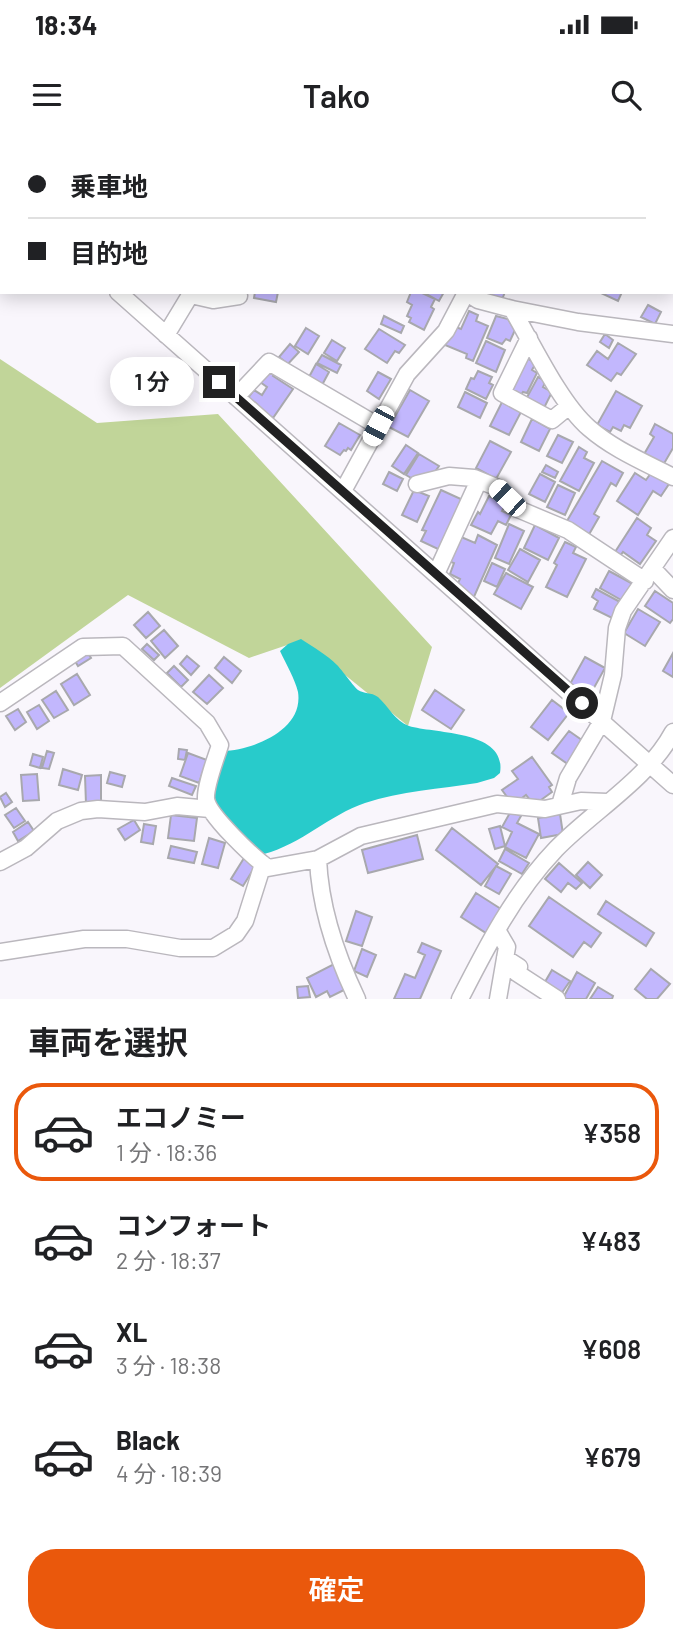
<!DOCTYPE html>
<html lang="ja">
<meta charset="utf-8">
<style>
:root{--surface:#fff;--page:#f6f6f6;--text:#202124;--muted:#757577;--line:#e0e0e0;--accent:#ea580c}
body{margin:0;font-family:Barlow,"Noto Sans JP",sans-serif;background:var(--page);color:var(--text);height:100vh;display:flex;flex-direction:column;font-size:26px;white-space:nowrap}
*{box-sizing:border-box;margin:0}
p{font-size:23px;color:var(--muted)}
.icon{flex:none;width:38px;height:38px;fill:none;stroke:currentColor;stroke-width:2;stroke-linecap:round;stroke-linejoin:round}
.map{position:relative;height:859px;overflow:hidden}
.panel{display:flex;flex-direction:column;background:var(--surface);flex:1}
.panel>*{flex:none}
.guide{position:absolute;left:0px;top:0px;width:674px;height:154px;box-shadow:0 4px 18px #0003;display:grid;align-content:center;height:154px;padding:0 28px;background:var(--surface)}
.end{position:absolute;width:32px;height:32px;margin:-16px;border:9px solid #212122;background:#fff;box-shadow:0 0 0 4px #fff}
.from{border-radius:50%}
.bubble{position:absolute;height:49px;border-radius:24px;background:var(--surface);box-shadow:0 4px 18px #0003;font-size:23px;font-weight:600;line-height:49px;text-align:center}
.car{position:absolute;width:21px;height:42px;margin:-21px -10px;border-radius:9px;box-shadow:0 0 5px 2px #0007;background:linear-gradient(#fff 24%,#345 0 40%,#fff 0 76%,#345 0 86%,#fff 0)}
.guide b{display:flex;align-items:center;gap:24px;height:66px;font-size:26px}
.guide b+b{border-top:2px solid var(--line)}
.guide i{width:18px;height:18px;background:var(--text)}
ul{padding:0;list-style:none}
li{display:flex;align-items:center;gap:21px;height:98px;margin:0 14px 10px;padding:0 14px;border:4px solid transparent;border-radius:28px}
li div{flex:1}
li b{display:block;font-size:26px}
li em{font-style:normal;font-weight:600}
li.on{border-color:var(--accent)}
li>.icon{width:63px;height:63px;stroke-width:1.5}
h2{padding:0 28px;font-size:32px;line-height:84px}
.button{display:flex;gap:14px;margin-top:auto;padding:14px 28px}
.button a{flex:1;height:80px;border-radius:28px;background:var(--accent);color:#fff;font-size:28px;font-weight:600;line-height:80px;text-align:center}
.status{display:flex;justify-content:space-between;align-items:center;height:49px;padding:0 35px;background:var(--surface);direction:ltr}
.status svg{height:19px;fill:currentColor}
header{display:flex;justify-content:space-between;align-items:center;height:91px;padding:0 28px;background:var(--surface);font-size:32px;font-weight:600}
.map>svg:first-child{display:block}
.green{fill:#c1d599}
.water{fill:#28cbcb}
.building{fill:#c2b7fd;stroke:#a8a8ad;stroke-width:2}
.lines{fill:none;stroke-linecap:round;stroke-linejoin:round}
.minor-casing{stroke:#bab7bd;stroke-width:19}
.minor{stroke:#fff;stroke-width:16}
.route{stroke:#212122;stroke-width:9}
</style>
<div class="status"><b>18:34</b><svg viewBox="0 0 49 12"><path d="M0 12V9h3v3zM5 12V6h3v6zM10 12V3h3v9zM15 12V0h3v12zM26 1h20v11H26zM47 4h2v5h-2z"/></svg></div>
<header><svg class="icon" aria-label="menu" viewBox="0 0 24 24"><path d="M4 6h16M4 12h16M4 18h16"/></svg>Tako<svg class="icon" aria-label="search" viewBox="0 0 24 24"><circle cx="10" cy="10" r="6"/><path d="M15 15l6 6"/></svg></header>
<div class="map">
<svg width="673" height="859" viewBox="0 0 673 859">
<rect width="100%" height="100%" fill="#f9f6fc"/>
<path class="green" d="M0,219L97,283L218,274L432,507L408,586L302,500L249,518L128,455L0,548Z"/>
<path class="water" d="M301,499C313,507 327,515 337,525C342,530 354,547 358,550C364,554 371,552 378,557C389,567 395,581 409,586C436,594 507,590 500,633L494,638L477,643C441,649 400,651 365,663C329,675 302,704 264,714L238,691L209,659L223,611C252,610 304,591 298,552C295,539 286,524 280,511L288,504Z"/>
<path class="building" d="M255,152H278L276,162L254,158Z
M411,152H420L435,159L431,167L434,169L424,190L409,182L411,178L407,176L412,165L407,162Z
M423,152H444L439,161Z
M480,152H505L501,162Z
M599,152H622L618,161Z
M648,165L661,172L655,184L641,177Z
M469,171L478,175L476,181L488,186L473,221L466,218L467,214L445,205L453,186L461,189Z
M384,176L404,186L401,193L381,184Z
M496,176L508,179L515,190L510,201L506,199L502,204L487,198Z
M306,188L319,196L308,214L295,206Z
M379,189L405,205L399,213L395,211L387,223L365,209Z
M605,194L613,200L609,208L600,202Z
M332,200L345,208L337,221L324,213Z
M486,201L505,210L496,232L476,223Z
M618,203L636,214L621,235L617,233L611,241L587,225L597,211L608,219Z
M290,204L299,212L288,224L279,217Z
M322,215L341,225L337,233L317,223Z
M525,217L536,223L532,230L537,233L527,253L523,252L521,255L512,250Z
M316,224L329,232L322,245L309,237Z
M269,228L275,232L273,236L293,249L273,278L256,266L257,264L248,258L254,250L262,255L267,247L260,242Z
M478,231L492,237L489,243L493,245L486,259L466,249L471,238L474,239Z
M378,232L391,239L379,259L367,251Z
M538,237L546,241L543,247L552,252L543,270L525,261Z
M410,250L429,261L408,297L389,287Z
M616,251L642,266L630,288L624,285L621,291L613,287L610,292L597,285Z
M465,252L487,263L480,278L458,267Z
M502,262L521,272L509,295L490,286Z
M532,279L550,289L539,311L521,302Z
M339,283L360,295L351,310L348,308L346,311L344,310L340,315L325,306Z
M655,284L673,294V308L662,327L643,316L654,297L650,294Z
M558,295L573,302L562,323L547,316Z
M490,301L511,312L496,339L476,328Z
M406,305L418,313L404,334L392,326Z
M579,307L587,312L584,318L594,323L579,351L560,341Z
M419,314L439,326L430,339L418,342L406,335Z
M602,321L623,333L616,346L611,343L594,374L599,377L587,398L564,386Z
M546,325L558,332L555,338L542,332Z
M389,332L403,339L397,351L383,344Z
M635,333L646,340L651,333L669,344L661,356L653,351L638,375L617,361Z
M540,334L555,342L545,362L529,354Z
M558,345L575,353L565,375L547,367Z
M414,350L429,356L417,382L402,375Z
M441,350L463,360L440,410L421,401L426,391L422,390Z
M489,356L506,364L502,371L511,375L506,385L498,381L491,394L471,385L478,372L480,374Z
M637,378L651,388L647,395L656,401L640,424L623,412L620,416L615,412Z
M509,384L524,391L509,424L495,418Z
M535,385L559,398L548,420L524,408Z
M478,395L497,405L473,459L458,443L460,439L450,434L454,423L448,421L459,396L475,403Z
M565,402L576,407L573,413L586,419L567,457L546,447L557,425L554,423Z
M520,409L540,420L528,442L508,430Z
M492,423L505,429L497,447L484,441Z
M609,431L633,444L623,461L600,448Z
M506,433L533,447L521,469L494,454Z
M596,449L622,463L614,479L594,469L598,461L592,457Z
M655,451L673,463V479L670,483L645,466Z
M638,469L660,482L645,506L624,493Z
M148,472L160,486L146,498L134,485Z
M164,490L178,506L165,518L151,501Z
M147,504L159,515L154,520L142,509Z
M88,513L91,518L78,526L75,521Z
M673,513V537L663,531Z
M187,516L199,526L191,535L180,524Z
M224,517L241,531L232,543L215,528Z
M585,517L605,528L590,555L570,544Z
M174,526L188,540L181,547L167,533Z
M77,534L90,555L74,565L61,544Z
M209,535L223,548L207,564L193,552Z
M435,550L464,570L451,589L422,570Z
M56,551L68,570L54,578L42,560Z
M552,560L569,573L548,600L531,587Z
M39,565L49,581L37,589L27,572Z
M18,569L26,582L15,590L6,576Z
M569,591L586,603L569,625L552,613Z
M179,609L187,610L185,620L178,619Z
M47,611L54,613L49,629L42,628Z
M188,613L207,620L199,643L180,636Z
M33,614L43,617L40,628L30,625Z
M532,617L552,645L549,647L552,652L534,665L526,655L513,665L502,650L518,639L512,631Z
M63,629L82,635L78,650L59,645Z
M110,632L125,636L122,647L107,643Z
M37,634L39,660L23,661L21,635Z
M101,635V664H86L85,636Z
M172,638L196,646L192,655L169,646Z
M6,653L12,662L5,667L0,657Z
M16,668L25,681L14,688L5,675Z
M511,671L521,676L517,683L539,694L526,718L505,707L512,692L502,687Z
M560,674L563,694L541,698L538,678Z
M171,675L197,678L194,701L168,698Z
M134,680L140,690L125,700L118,689Z
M28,682L34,691L18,701L13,692Z
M144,684L156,686L153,704L141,702Z
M500,686L505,706L495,709L489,689Z
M452,688L498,724L481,745L436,710Z
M417,695L423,719L368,733L362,710Z
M209,698L225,703L218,728L202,724Z
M171,706L197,712L194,723L168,718Z
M505,709L529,723L522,734L499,721Z
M244,718L256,725L243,746L231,739Z
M588,722L602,735L590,748L576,735Z
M559,723L582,743L576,749L568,743L561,752L545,739Z
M496,726L511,734L499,754L485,746Z
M476,753L501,769L486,793L461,777Z
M549,757L601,793L591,807L584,802L573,817L529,786Z
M606,761L654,793L646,806L598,774Z
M356,771L372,777L362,806L346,801Z
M422,803L441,811L420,859H394L405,834L415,838L425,815L418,812Z
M362,809L376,815L367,837L354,831Z
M334,824L346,849L330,857L327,851L316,857L307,838Z
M651,829L670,844L657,859H647L635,849Z
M552,830L570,841L559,857L542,847Z
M577,832L595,843L586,859H565L563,858Z
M308,846L310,857L298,858L297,847Z
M598,847L613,856L612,859H590Z"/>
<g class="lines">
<g class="minor-casing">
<path id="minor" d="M95,0L97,2
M155,2L156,0
M195,2V0
M0,46L2,47
M672,95L673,96
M118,152L673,645
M465,152L478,160L512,169C532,203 560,263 589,288C613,309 644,322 673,337
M191,155L213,160L239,156
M512,169L578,182L673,194
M166,195L192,152
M529,198L502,253L552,280L569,266
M236,257L269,222L378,286
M417,344L449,336L474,338L496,347L518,369L568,390L645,441
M343,351L407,234L446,191L466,153
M653,429L673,450
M436,434L479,340
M0,563L83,507L123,506L207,583L220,605C216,618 205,646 206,659C208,675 254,718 268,728L318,719L361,696L497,664L545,669L581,661L607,662
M560,665L568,638L602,581L613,535L617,488L623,471L673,398
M318,719C320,768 336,815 357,859
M0,722L26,708L57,681L81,671L98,669L145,672L177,666L210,669
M497,790L507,807L498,859
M0,812L84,799H127L180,808H213L236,794L245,781L263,724
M505,818L519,827L517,833L557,859
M460,859C487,806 514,753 556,709C594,670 647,640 673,592"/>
</g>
<use href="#minor" class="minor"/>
</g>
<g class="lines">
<path class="route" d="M219,242L582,563"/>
</g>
</svg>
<i class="end from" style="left:582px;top:563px"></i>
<i class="end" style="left:219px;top:242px"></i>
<div class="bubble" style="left:110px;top:217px;width:84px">1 分</div>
<i class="car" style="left:378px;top:286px;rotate:208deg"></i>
<i class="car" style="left:507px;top:358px;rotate:314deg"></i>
<div class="guide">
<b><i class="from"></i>乗車地</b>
<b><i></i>目的地</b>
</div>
</div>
<section class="panel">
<h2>車両を選択</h2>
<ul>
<li class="on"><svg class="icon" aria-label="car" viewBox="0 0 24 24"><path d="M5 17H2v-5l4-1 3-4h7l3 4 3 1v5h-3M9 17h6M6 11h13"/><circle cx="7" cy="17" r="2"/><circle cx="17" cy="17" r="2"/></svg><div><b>エコノミー</b><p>1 分 · 18:36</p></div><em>¥358</em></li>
<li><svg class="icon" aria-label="car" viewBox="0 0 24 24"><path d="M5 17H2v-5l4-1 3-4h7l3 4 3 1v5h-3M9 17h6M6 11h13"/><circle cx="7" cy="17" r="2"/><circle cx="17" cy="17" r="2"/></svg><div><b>コンフォート</b><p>2 分 · 18:37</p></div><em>¥483</em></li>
<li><svg class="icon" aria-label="car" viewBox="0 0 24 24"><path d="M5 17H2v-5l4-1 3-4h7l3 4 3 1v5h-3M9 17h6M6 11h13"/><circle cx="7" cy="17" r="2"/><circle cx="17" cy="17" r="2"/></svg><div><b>XL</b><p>3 分 · 18:38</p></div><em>¥608</em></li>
<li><svg class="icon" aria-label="car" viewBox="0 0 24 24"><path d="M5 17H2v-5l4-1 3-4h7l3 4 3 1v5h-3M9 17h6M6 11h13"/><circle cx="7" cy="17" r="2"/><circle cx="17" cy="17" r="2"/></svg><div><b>Black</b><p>4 分 · 18:39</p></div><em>¥679</em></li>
</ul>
<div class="button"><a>確定</a></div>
</section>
